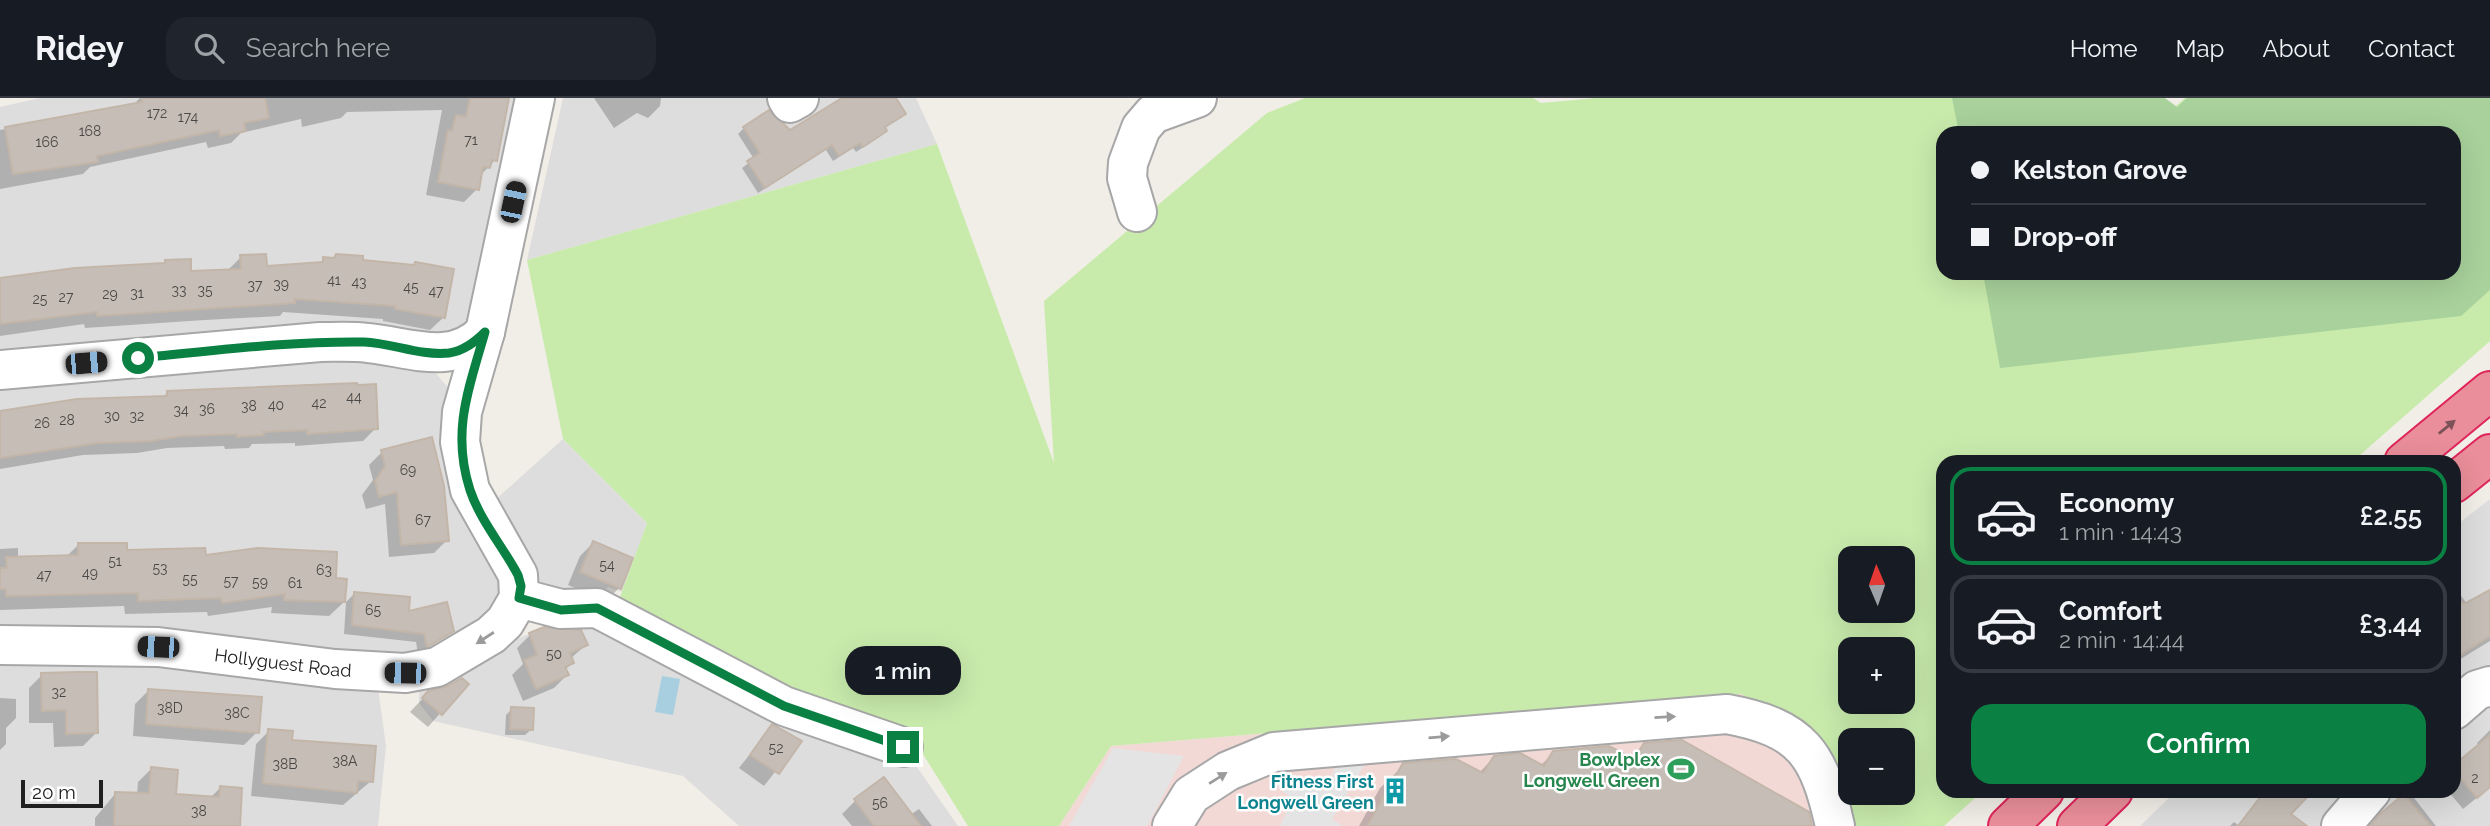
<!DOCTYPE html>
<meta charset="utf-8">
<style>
:root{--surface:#171b24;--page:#20242c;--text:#f1f3f6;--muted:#9ea1a6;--line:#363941;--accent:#0b8043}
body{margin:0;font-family:Raleway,sans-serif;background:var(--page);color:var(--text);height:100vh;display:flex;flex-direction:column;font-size:26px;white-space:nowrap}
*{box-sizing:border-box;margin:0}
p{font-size:23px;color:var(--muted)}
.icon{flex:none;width:38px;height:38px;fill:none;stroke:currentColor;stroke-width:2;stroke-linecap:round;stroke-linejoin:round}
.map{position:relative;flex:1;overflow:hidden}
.sheet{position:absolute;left:1936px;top:357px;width:525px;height:343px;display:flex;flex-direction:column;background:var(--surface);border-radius:21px;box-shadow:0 7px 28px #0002}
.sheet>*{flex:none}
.hud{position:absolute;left:1936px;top:28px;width:525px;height:154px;border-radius:21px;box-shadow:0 7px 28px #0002;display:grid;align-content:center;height:154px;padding:0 35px;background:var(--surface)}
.needle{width:46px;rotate:358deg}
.buttons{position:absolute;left:1838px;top:448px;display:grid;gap:14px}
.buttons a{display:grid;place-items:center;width:77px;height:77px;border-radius:14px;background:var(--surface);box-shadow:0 7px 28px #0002;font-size:35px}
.scale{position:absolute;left:21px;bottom:18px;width:82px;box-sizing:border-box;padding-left:7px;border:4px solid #202020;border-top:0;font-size:19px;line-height:24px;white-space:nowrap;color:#202020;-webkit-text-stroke:5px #fff;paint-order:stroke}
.end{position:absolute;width:32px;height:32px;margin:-16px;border:9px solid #0b8043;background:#fff;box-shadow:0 0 0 4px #fff}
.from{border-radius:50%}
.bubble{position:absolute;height:49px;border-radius:21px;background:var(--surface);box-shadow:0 7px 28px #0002;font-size:23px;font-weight:600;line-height:49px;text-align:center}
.car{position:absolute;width:21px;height:42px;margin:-21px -10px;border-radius:9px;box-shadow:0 0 5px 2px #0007;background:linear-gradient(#222 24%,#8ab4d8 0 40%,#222 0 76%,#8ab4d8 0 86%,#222 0)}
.hud b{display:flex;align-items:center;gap:24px;height:66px;font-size:26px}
.hud b+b{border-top:2px solid var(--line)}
.hud i{width:18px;height:18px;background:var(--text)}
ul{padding:12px 0 0;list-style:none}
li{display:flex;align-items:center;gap:21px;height:98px;margin:0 14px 10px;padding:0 21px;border:4px solid var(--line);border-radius:21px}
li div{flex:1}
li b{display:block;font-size:26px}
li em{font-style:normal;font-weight:600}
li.current{border-color:var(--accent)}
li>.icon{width:63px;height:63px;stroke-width:1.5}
.primary-button{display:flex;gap:14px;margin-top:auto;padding:14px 35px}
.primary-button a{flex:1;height:80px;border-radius:21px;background:var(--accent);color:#fff;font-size:28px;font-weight:600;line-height:80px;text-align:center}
header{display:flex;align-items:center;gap:42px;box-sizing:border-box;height:98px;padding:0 35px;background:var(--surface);border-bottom:2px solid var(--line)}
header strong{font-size:33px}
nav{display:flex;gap:38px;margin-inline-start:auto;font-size:24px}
.search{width:490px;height:63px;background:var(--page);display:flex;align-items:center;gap:18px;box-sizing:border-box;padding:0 24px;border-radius:21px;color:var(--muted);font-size:26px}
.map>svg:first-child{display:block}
.residential{fill:#dedddd}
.commercial{fill:#f2d9d6}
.grass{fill:#c8ebac;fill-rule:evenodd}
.forest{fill:#a8d19b}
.parking{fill:#e4e4e4}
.water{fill:#a7cfdf}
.shadow{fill:#0003}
.building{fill:#c6beb6;stroke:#c3b6a9;stroke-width:2}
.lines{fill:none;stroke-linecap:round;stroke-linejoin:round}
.minor-casing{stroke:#a7a7a7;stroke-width:42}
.highway-casing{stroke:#df245a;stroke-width:42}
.minor{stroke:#fff;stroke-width:38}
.highway{stroke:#e98e9a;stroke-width:38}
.oneway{fill:#7a5257}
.oneway2{fill:#9b9b9b}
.route{stroke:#0b8043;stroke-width:9}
.labels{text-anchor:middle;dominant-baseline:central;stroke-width:5;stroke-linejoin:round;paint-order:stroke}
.number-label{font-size:14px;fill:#4a4846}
.street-label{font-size:18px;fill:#202020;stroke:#fff}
.leisure-label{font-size:18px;font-weight:bold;fill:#27864d;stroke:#fff;text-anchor:end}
.culture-label{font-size:18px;font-weight:bold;fill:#0d838f;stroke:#fff;text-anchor:end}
</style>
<header>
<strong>Ridey</strong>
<div class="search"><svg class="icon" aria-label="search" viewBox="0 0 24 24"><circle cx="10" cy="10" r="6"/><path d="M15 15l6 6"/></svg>Search here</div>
<nav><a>Home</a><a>Map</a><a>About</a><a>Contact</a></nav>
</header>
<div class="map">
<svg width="2490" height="728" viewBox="0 0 2490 728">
<rect width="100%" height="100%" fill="#f1eee7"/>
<path class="residential" d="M40,0H519L475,224L434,273L455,298L511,492L445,557L374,561L386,648L378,728H0V9Z
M563,0H916L937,46L527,162Z
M563,341L647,425L622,494L608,489L593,505L555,497L530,478L494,403Z
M2490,401V728H2140L2176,693H2454V429Z
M584,520L903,649L958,728H739L683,678L433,623L419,605V592L429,584L524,538L558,525Z"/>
<path class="commercial" d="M1741,596L1790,618L1849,728H1059L1111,648Z"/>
<path class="grass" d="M1305,0H1533L1541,5L1596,0H2144L2176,8L2185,0H2490V243L2352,364H1942V693H1983L1944,728H1849L1790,618L1741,596L1111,648L1059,728H968L916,645L612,521L647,425L563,341L527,162L937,46L1054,365L1044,203L1267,15ZM1942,35H2454V175H1942ZM1850,460H1902V513H1850ZM1850,551H1902V604H1850ZM1850,642H1902V695H1850Z"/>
<path class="forest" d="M1952,0H2165L2177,9L2187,0H2490V192L2461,218L2000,270L1983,175H2454V35H1959Z"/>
<path class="parking" d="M1113,650L1184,658L1147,728H1069Z
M1369,659L1332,721L1343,728H1280L1293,701L1276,688L1285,672L1324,693L1339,662Z"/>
<path class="water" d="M662,578L680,581L673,617L655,614Z"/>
<path class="shadow" d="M140,0H507L495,62L480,78L477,91L464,104L426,97L442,12L347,14L341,20L302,29L301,21L241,35L231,45L208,50L206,44L90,69L83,76L0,91V32L133,7Z
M594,0H661L660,8L648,20L637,15L614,30Z
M857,0H894L904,16L884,31L879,39L856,54L853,50L833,63L826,52L758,95L742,70L754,61L738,36L744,30L790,35Z
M241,159L265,170L318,166L324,161L412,169L444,219L430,232L383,223V221L283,214L280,218L205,222L85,230L84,226L0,238V181L228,172Z
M168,294L376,330L363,343L295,348V345L252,346L249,350L225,351L224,348L167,350L137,355L83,357L0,371V315L162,300Z
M382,354L447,442L434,455L389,459L385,406L366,411L362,397L373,382L369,367Z
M593,445L619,490L606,503L568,487L580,458Z
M78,447L126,454L204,459L344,504L329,518L271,515L272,509L208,518L207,514L125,516L124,508L0,512V451L18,450V461L66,459Z
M2454,488L2467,506L2490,494V543L2454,565Z
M355,495L407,516L452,533L418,556L416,544L344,536L346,504Z
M544,531L586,547L570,561L572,565L565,572L567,577L554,590L523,603L512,577L523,566L517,550L530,537Z
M42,577L96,635L83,648L54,649L53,625H29V590Z
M466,586L428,629L410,614L428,595Z
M148,593L257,634L244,647L133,638L135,606Z
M0,600L16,601V620L6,630V646L0,652Z
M512,611L532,631L525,637H505L506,617Z
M772,628L799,643L764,688L739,670Z
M2490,632V689L2463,711L2448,693H2454V669L2479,649L2477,645Z
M269,633L290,643L371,683L343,707L251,698L256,646Z
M1645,647L1804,728H1359L1380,690L1404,667L1479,675L1494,659L1540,668L1554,654L1630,661Z
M151,671L174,697L210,700L221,689L238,728H95V720L115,696L137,697L138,684Z
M2267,693H2311L2288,716V728H2230L2234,724L2238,727Z
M2411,696L2436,728H2371L2378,722Z
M855,703L910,717L919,711L932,728H852L842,716Z"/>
<path class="building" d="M141,0H265L269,20L244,25L246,33L220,38L219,32L97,58L98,64L13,76L5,29L142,4Z
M470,0H509L497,63L492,62L490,70L483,69L479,92L438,84L448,32L452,33L456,17L466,19Z
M842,0H896L906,16L885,29L887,33L863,49L860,45L839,58L832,47L765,90L747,63L760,55L743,29L769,12L790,32Z
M266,156L267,168L323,164V159L334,160L336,156L363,158V162L414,167L415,164L454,171L445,220L395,211V208L295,201V205L219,210L97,218V214L0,226V180L75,170L165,165V162L191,161V173L241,171L240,157Z
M357,285L358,287L376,286L378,331L307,336V332L263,334L264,337L237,339V336L181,338L151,343L98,345L0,360V313L77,301L167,298V293Z
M432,339L444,388L449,443L401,447L397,394L379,399L375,383L385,368L381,352Z
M593,443L633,460L621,491L580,474Z
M78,445H127V452L205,450L206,457L258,450L337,454L336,480L347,481L345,504L284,502L285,496L222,505L221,500L138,503V495L6,498V491H0V470H7L6,459L78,457Z
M2490,492V538L2454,561V504L2466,505Z
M354,494L410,499L409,513L447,504L454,533L427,549L424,536L352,527Z
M544,529L581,532L588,547L570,555L574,565L565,569L569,577L536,591L524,562L537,557L529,535Z
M77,574H97L98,635L66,636V612L42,613L41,575Z
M462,580L469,586L442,617L422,600L428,593L448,588Z
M148,591L262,599L259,635L146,626Z
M511,609L534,610L533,632L510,631Z
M772,626L802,643L779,676L750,657Z
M268,631L293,633L292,642L376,648L373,684L358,683L357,695L263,685Z
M2490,637V689L2477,700L2454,672V667Z
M1682,642L1809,714L1812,728H1367L1403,665L1456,661L1483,675L1494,658L1520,655L1544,668L1553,653L1609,648L1634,661L1644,645Z
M151,669L178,672L176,696L219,699L220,688L242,690L240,728H114L115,694L149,695Z
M884,679L921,728H874L854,701Z
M2265,693H2313L2291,716L2307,728H2238Z
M2404,696L2431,728H2370L2380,716Z"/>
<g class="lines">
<g class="minor-casing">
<g id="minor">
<path d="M787,0L790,5L799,0"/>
<path d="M1137,114L1127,80L1128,65L1141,30L1153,16L1197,0"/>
<path d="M0,272L320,244C336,244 352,243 368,245C410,249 452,269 485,234"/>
<path d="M519,500L561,511L597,510L784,608L903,649"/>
<path id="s1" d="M0,547L158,549L335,571L405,575L437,569L491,537L505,524L519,500L518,477L470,392L460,344L462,314L485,234L535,0"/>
<path d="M2454,612L2477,592L2490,588"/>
<path d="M1172,728L1191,697L1228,673L1274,654L1727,616C1803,630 1819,656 1835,728"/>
<path d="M2341,728L2371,693"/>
</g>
</g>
<g class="highway-casing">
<path id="highway" d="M2404,364L2490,293
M2454,385L2490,356
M2008,728L2044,693
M2077,728L2113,693"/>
</g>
<use href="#minor" class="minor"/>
<use href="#highway" class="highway"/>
</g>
<defs><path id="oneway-solid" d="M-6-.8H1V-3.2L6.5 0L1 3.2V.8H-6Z" transform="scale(1.75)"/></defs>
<use class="oneway" href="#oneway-solid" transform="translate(2447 329) rotate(-39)"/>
<g class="oneway2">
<use href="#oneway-solid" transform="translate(485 540) rotate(147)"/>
<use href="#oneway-solid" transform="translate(1665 619) rotate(-3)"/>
<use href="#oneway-solid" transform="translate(1439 639) rotate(-5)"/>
<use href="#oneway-solid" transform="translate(1218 680) rotate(-32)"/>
</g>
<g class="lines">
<path class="route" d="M138,260C213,253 289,243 364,244C392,245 420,258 449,255C464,253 475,244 485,234C469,290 451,333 470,392C480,422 503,449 518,477L521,488L519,500L561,512L597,510L784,608L903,649"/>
</g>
<defs>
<g id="stadium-bare" transform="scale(2.1)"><path d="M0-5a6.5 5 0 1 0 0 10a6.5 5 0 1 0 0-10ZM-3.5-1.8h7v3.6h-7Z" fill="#2e9e5b" stroke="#fff" stroke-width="2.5" paint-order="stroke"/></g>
<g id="building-bare" transform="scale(2.1)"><path d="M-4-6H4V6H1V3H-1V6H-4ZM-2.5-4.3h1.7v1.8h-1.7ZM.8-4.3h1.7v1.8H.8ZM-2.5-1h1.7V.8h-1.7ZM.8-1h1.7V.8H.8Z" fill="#0f9aa8" stroke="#fff" stroke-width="2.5" paint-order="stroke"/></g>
</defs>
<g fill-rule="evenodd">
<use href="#stadium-bare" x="1681" y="671"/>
<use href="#building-bare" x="1395" y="693"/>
</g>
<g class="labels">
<g class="number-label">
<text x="157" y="15">172</text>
<text x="188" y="19">174</text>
<text x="90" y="33">168</text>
<text x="471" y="42">71</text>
<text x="47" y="44">166</text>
<text x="334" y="182">41</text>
<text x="359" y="184">43</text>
<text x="281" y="186">39</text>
<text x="255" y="187">37</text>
<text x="411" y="189">45</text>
<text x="179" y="192">33</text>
<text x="205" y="192">35</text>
<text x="436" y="193">47</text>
<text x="137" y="195">31</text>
<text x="110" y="196">29</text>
<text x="66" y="199">27</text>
<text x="40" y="201">25</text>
<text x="354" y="299">44</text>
<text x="319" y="305">42</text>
<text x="276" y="307">40</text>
<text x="249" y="308">38</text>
<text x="207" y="311">36</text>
<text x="181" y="312">34</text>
<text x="112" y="318">30</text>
<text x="137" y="318">32</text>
<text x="67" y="322">28</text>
<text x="42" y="325">26</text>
<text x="408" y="372">69</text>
<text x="423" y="422">67</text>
<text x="115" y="463">51</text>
<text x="607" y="467">54</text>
<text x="160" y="470">53</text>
<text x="324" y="472">63</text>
<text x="90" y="475">49</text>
<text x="44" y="477">47</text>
<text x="190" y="481">55</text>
<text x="231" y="483">57</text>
<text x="260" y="484">59</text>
<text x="295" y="485">61</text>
<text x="373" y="512">65</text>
<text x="554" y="556">50</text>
<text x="59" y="594">32</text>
<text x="170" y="610">38D</text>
<text x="237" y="615">38C</text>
<text x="776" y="650">52</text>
<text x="345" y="663">38A</text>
<text x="285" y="666">38B</text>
<text x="2475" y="680">2</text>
<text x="880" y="705">56</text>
<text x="199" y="713">38</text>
</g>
<g class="street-label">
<text stroke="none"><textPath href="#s1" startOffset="284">Hollyguest Road</textPath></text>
</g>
<g class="leisure-label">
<text x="1660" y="661">Bowlplex<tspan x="1660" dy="21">Longwell Green</tspan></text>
</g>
<g class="culture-label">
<text x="1374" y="683">Fitness First<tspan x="1374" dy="21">Longwell Green</tspan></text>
</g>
</g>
</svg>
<div class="buttons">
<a><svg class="needle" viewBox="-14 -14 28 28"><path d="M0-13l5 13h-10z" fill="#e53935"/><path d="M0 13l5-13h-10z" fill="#9ea1a6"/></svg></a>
<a>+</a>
<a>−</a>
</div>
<div class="scale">20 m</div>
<i class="end from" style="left:138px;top:260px"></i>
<i class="end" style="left:903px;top:649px"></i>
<div class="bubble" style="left:845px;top:548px;width:116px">1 min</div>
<i class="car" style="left:513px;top:104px;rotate:12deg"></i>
<i class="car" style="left:86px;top:265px;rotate:85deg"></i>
<i class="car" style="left:158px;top:549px;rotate:272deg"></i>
<i class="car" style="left:405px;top:575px;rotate:271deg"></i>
<div class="hud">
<b><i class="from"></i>Kelston Grove</b>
<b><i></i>Drop-off</b>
</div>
<section class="sheet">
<ul>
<li class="current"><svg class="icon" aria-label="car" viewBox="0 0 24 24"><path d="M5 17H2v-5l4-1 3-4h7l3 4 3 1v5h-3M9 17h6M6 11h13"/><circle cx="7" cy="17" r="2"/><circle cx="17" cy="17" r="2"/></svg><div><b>Economy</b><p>1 min · 14:43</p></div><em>£2.55</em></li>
<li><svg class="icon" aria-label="car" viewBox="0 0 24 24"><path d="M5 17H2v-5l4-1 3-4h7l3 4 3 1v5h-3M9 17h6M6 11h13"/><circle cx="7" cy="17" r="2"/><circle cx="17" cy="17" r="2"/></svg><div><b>Comfort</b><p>2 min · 14:44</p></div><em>£3.44</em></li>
</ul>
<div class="primary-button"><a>Confirm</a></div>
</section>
</div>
